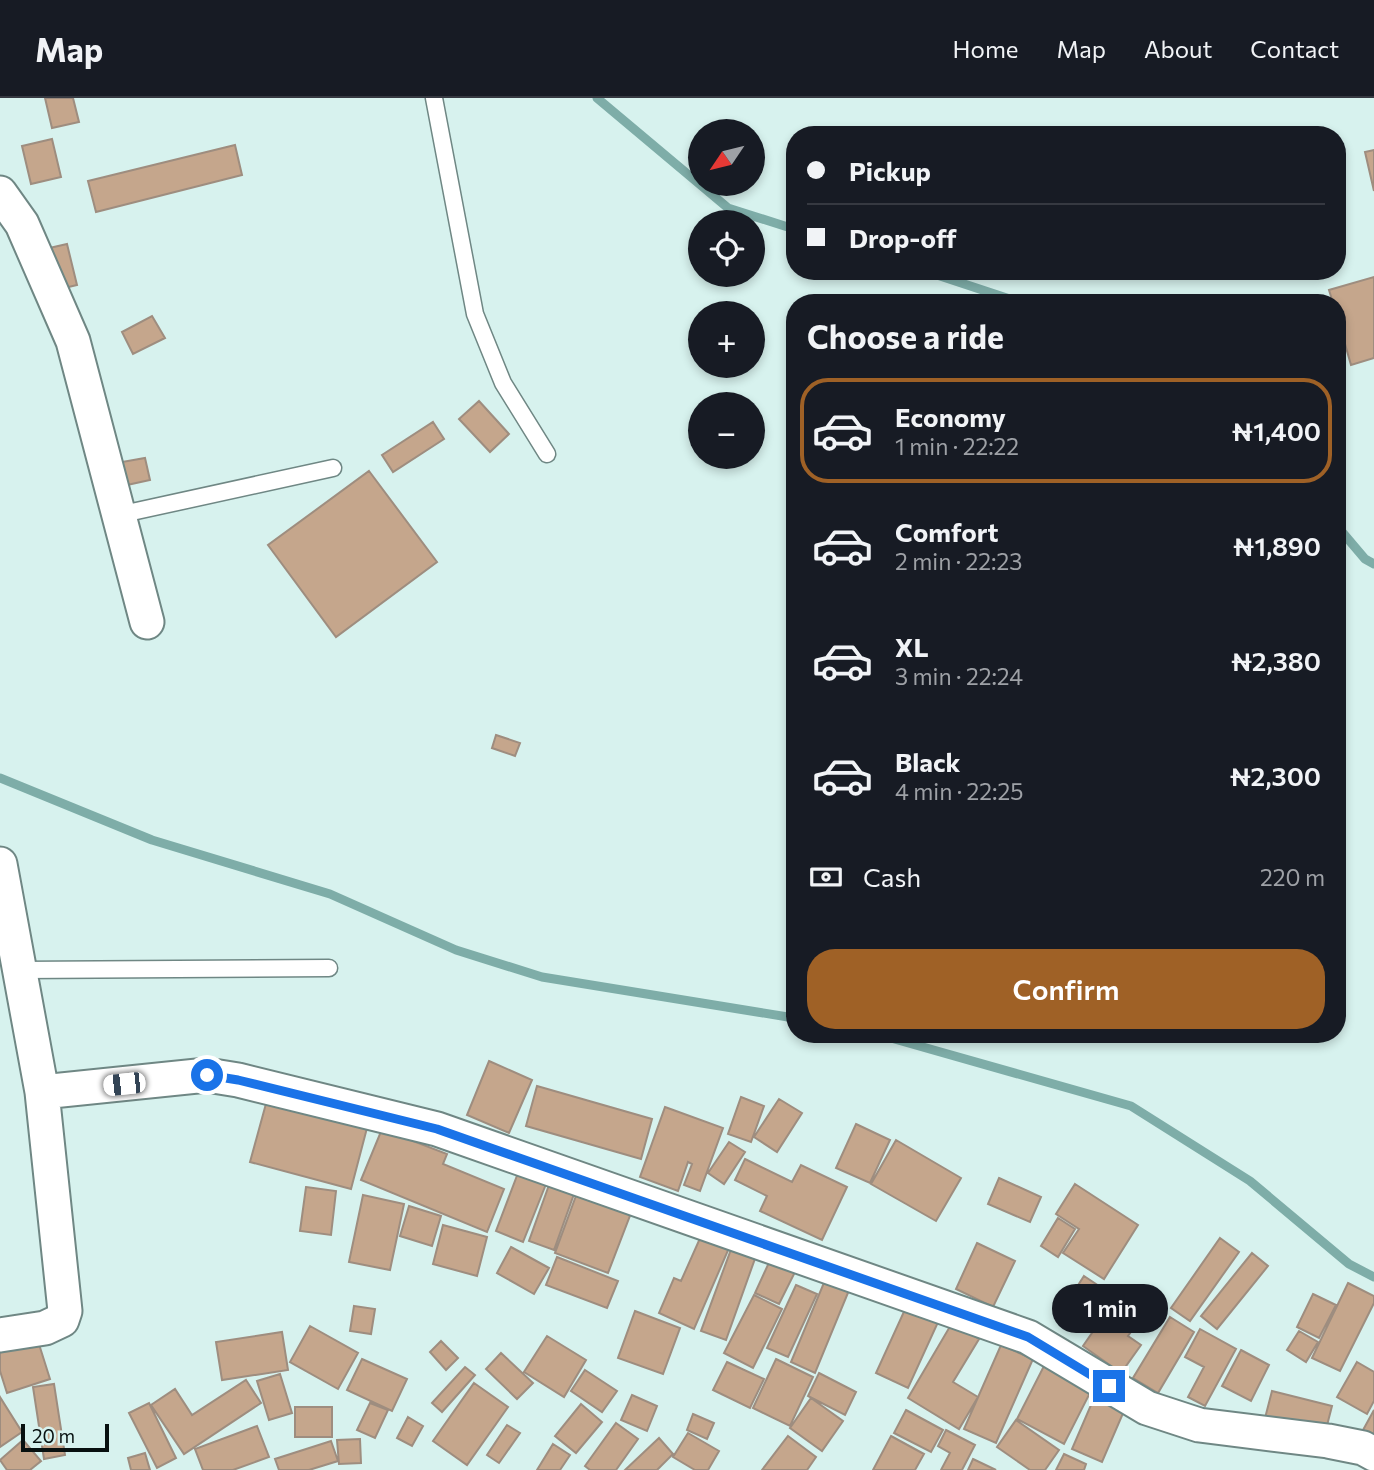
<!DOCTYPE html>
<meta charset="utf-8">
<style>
:root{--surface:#171b24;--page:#20242c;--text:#f1f3f6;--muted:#9ea1a6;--line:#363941;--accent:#9f6126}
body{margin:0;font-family:Commissioner,sans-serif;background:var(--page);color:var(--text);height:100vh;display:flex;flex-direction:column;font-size:26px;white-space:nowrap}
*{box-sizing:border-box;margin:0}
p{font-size:23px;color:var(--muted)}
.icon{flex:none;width:38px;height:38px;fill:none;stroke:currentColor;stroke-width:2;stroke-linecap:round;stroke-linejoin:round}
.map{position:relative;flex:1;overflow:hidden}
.panel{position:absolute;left:786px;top:196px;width:560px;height:749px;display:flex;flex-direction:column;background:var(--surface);border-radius:28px;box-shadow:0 4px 10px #0003}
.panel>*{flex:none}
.banner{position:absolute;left:786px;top:28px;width:560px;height:154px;border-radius:28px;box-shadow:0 4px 10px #0003;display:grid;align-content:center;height:154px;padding:0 21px;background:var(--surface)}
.needle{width:46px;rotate:235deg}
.controls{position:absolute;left:688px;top:21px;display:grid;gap:14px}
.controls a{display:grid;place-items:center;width:77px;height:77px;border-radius:50%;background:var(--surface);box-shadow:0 4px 10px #0003;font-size:35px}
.scale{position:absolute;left:21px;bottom:18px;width:88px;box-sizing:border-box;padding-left:7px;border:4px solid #081110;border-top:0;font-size:19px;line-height:24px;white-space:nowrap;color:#081110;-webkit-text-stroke:5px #d7f2ee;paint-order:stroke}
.end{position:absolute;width:32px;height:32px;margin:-16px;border:9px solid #1a73e8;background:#fff;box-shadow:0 0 0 4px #fff}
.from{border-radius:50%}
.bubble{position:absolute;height:49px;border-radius:24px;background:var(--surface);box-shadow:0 4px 10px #0003;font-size:23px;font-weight:600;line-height:49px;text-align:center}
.car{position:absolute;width:21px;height:42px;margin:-21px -10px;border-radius:9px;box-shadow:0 0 5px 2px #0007;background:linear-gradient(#fff 24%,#345 0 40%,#fff 0 76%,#345 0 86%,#fff 0)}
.banner b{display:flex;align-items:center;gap:24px;height:66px;font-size:26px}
.banner b+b{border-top:2px solid var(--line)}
.banner i{width:18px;height:18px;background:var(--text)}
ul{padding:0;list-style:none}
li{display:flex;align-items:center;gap:21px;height:105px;margin:0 14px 10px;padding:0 7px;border:4px solid transparent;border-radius:28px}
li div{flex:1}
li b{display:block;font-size:26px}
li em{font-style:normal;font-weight:600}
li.selected{border-color:var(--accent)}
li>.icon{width:63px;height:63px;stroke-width:1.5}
h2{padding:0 21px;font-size:32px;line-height:84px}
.pay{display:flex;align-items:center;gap:18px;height:77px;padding:0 21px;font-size:26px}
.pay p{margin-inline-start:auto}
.cta{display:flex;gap:14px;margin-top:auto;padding:14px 21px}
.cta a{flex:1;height:80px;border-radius:28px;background:var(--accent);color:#fff;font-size:28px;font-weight:600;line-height:80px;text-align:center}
header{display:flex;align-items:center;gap:42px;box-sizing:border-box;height:98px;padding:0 35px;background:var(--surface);border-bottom:2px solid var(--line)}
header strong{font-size:33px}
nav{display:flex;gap:38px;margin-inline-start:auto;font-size:24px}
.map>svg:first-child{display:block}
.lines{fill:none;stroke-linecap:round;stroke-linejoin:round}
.stream{stroke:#7eada8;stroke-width:9}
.building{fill:#c5a68c;stroke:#9e8d7f;stroke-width:2}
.lane-casing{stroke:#6f8784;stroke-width:19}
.street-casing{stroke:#6f8784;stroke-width:37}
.lane{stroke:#fff;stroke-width:16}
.street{stroke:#fff;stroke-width:33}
.route{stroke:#1a73e8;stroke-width:9}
</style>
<header>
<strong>Map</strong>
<nav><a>Home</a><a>Map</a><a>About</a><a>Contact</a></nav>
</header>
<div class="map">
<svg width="1374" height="1372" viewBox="0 0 1374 1372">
<rect width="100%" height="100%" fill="#d7f2ee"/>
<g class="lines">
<path class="stream" d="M597,0L728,110L794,131
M925,173L1022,205
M1337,428L1365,461L1374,466
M0,680L152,742L330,796L456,852L542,879L794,920
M877,936L1131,1008L1250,1083L1349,1166L1374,1179"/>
</g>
<path class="building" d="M45,0H73L79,24L52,30Z
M52,41L61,79L31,86L22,48Z
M235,47L242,77L96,114L88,83Z
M1374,52V93L1365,54Z
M67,146L77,187L56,192L45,151Z
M1374,179V260L1351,267L1337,218V205H1333L1329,192Z
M152,218L165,240L133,256L122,234Z
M479,303L509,336L490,354L459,321Z
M433,324L444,341L393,374L382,357Z
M145,360L150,382L127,387L122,364Z
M369,373L437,464L336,539L268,447Z
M496,637L520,645L515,658L492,650Z
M489,963L532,982L509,1035L467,1017Z
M537,988L652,1021L641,1061L526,1028Z
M741,999L764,1008L751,1044L728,1036Z
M779,1001L802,1015L777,1054L754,1039Z
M267,1002L367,1030L351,1091L250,1064Z
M665,1009L723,1030L700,1093L684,1087L692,1066L688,1064L678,1093L640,1079Z
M856,1026L890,1042L870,1085L836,1070Z
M382,1031L447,1056L443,1066L504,1091L487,1134L361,1082Z
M896,1042L961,1080L936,1123L871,1086Z
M729,1044L745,1054L724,1086L708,1075Z
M745,1061L792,1084L801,1067L847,1089L822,1142L760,1113L767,1098L735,1082Z
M518,1075L546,1086L523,1144L496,1133Z
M999,1080L1041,1099L1030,1124L988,1106Z
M1075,1086L1138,1127L1104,1181L1063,1155L1079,1131L1056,1116Z
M549,1087L574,1096L554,1152L529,1143Z
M306,1089L336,1093L331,1137L300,1133Z
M577,1095L631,1115L608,1175L555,1155Z
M363,1097L404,1106L390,1172L349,1164Z
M409,1108L441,1118L432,1148L400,1138Z
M1058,1120L1075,1131L1058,1159L1041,1148Z
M443,1127L487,1139L477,1178L433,1166Z
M701,1138L729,1150L694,1231L659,1215L674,1180L681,1183Z
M1220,1140L1239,1154L1190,1223L1171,1210Z
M977,1145L1015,1163L993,1209L956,1191Z
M733,1146L757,1155L726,1242L701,1233Z
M511,1149L549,1170L534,1196L497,1175Z
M1252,1155L1268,1168L1217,1231L1201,1218Z
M772,1158L797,1170L779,1206L755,1195Z
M557,1159L618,1183L607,1210L546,1187Z
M828,1175L852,1185L815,1275L791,1264Z
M1084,1178L1102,1190L1093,1204L1075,1192Z
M1348,1185L1374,1198V1205L1340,1273L1312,1260Z
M796,1187L817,1196L788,1259L767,1250Z
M1114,1190L1135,1204L1130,1212L1110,1198Z
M1313,1196L1336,1207L1319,1240L1297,1229Z
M754,1197L782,1211L753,1270L724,1255Z
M907,1207L939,1222L908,1290L876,1275Z
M354,1208L375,1211L371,1236L350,1233Z
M1110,1209L1136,1227L1128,1238L1141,1247L1121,1275L1083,1248Z
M635,1213L680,1230L663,1276L618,1260Z
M1170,1219L1194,1234L1158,1295L1133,1280Z
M952,1225L979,1241L953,1284L978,1299L959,1331L908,1300Z
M310,1228L358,1255L338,1291L290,1264Z
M1200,1231L1236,1251L1205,1308L1188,1299L1204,1269L1185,1259Z
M1299,1233L1318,1244L1306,1264L1287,1252Z
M282,1234L288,1272L222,1282L216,1244Z
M547,1238L586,1262L564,1299L524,1274Z
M38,1243L50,1281L7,1295L0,1273V1254Z
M441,1243L458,1260L446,1272L430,1254Z
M1001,1247L1033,1261L996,1345L964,1331Z
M1241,1252L1269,1267L1251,1303L1222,1288Z
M501,1255L533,1285L517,1301L486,1271Z
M362,1261L407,1281L392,1313L347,1292Z
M776,1261L813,1279L790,1328L753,1310Z
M727,1264L764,1281L750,1310L713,1292Z
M1046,1264L1093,1289L1064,1346L1017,1321Z
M1357,1264L1374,1274V1303L1367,1316L1337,1299Z
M465,1269L475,1277L442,1314L432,1305Z
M585,1272L617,1293L602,1314L571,1293Z
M819,1275L856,1294L845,1317L808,1298Z
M280,1276L292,1315L269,1322L257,1283Z
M246,1282L261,1305L184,1356L151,1307L175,1291L192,1317Z
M474,1285L508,1309L467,1367L433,1343Z
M54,1286L65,1357L44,1361L33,1289Z
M1097,1293L1127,1306L1102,1364L1072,1351Z
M1272,1293L1332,1308L1324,1339L1264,1324Z
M632,1297L657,1308L647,1333L621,1322Z
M0,1299L22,1334L0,1349Z
M811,1300L843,1323L822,1353L790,1330Z
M149,1305L176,1360L157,1370L129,1315Z
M370,1305L388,1312L375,1340L357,1332Z
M581,1306L602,1324L576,1355L555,1338Z
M295,1309H332V1339H295Z
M906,1312L943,1332L931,1354L894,1335Z
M1374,1312V1341L1362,1334Z
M693,1316L714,1325L707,1341L687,1332Z
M408,1319L423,1328L412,1348L397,1340Z
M1016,1322L1059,1352L1045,1372H1030L997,1349Z
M616,1325L638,1341L616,1372H590L585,1368Z
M507,1327L520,1335L499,1365L487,1357Z
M257,1328L269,1359L233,1372H203L195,1351Z
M946,1332L975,1347L962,1372H941L950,1355L938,1348Z
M688,1335L719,1353L708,1372H695L673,1359Z
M788,1338L816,1359L807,1372H762Z
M891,1338L924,1356L915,1372H873Z
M659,1340L673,1356L657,1372H625Z
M360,1341L361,1365L339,1366L337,1342Z
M23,1342L41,1363L30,1372H7L0,1362Z
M331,1343L338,1363L309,1372H279L275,1361Z
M553,1346L570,1357L560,1372H537Z
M145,1355L150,1372H131L128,1360Z
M1064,1356L1086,1366L1084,1372H1056Z
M973,1361L996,1372H968Z"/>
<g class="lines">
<g class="lane-casing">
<path id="lane" d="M434,0L475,216L503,285L547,356
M118,417L333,370
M20,872L329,870"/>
</g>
<g class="street-casing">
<path id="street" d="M0,95L22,126L73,243L147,524
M0,766L42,994L207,977L238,982L437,1031L1028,1239L1147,1310L1199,1327L1328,1343L1363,1350L1374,1356
M0,1237L45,1230L62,1222L65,1213L42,994"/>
</g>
<use href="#lane" class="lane"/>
<use href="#street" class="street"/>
</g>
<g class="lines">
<path class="route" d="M207,977L238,982L437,1031L1028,1239L1109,1288"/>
</g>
</svg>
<div class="controls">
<a><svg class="needle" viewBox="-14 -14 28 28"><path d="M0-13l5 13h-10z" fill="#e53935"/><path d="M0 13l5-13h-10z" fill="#9ea1a6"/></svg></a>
<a><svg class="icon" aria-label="locate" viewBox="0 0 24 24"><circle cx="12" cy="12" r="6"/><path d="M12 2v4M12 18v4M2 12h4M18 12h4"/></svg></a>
<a>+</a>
<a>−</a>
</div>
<div class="scale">20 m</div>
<i class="end from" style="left:207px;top:977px"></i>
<i class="end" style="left:1109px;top:1288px"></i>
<div class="bubble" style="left:1052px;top:1186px;width:116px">1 min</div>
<i class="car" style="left:124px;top:986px;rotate:264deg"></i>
<div class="banner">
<b><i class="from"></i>Pickup</b>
<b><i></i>Drop-off</b>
</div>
<section class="panel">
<h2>Choose a ride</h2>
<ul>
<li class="selected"><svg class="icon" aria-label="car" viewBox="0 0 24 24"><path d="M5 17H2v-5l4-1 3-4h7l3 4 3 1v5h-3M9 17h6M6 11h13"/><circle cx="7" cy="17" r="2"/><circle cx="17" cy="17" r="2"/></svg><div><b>Economy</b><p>1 min · 22:22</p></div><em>₦1,400</em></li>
<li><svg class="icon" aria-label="car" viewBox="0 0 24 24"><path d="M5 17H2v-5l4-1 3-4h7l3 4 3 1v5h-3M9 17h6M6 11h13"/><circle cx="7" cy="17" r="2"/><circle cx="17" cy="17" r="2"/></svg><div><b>Comfort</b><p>2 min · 22:23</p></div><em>₦1,890</em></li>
<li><svg class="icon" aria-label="car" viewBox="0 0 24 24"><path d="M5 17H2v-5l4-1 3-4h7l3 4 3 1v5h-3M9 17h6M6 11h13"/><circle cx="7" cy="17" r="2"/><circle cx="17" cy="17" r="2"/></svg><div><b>XL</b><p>3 min · 22:24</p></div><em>₦2,380</em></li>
<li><svg class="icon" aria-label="car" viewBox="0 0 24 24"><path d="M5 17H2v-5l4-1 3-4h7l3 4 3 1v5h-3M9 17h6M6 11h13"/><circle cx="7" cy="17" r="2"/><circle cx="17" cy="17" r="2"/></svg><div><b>Black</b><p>4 min · 22:25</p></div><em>₦2,300</em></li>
</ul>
<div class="pay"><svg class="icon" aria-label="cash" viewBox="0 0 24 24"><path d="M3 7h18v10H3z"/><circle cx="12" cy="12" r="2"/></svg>Cash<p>220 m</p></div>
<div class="cta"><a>Confirm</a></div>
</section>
</div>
